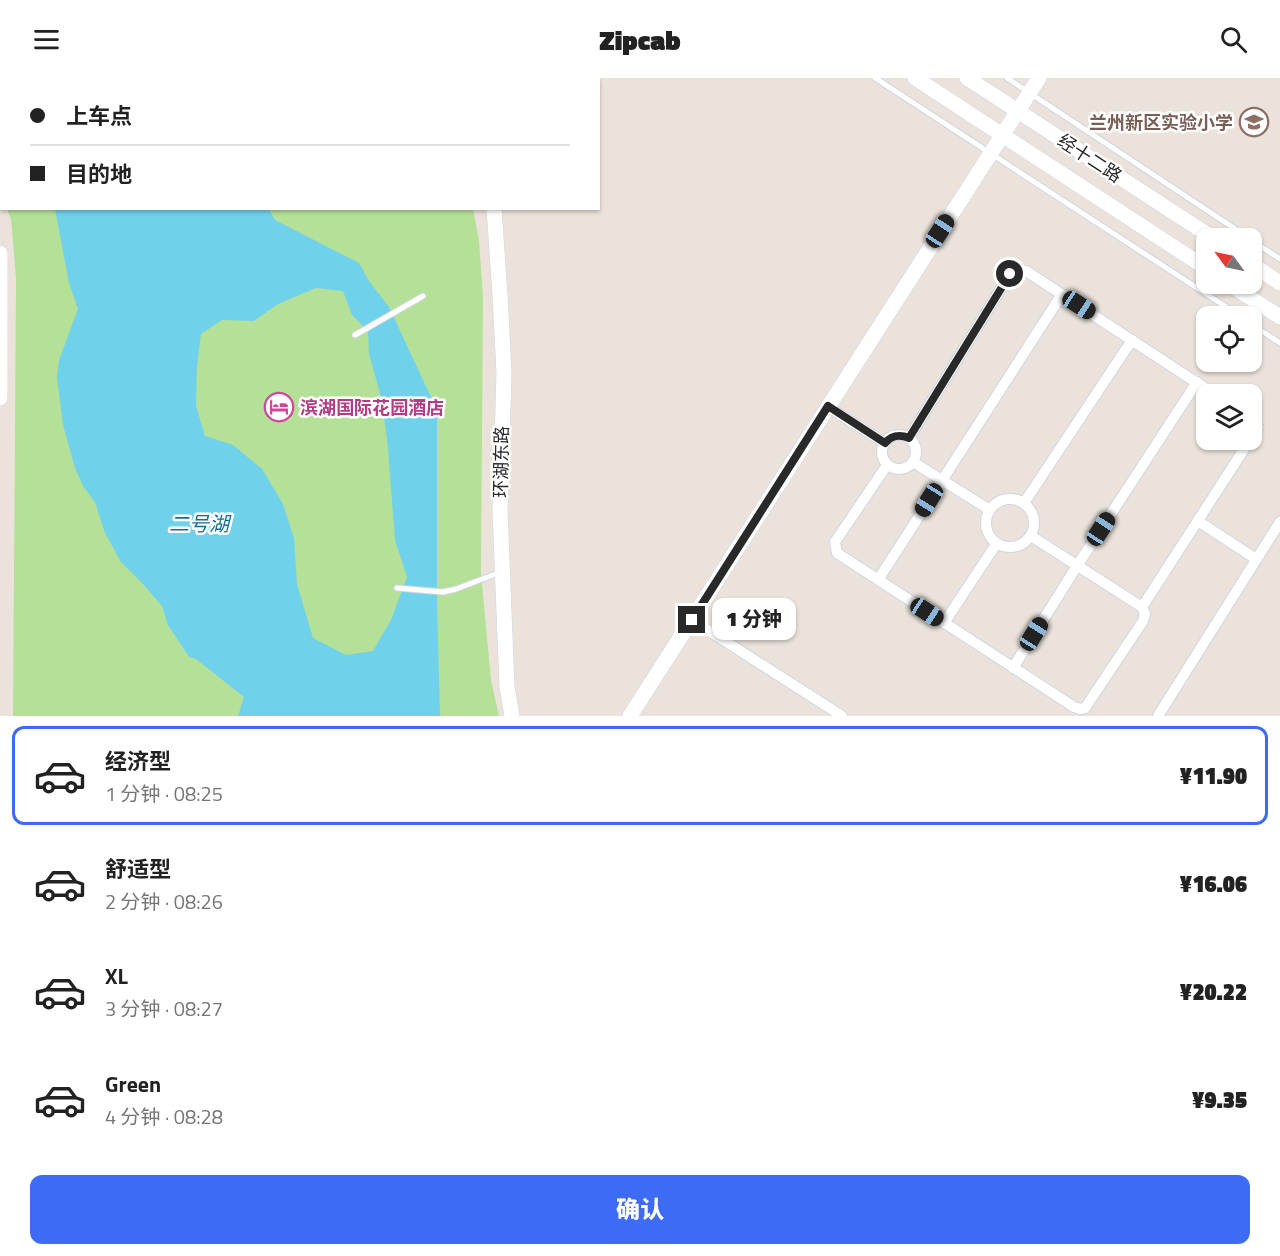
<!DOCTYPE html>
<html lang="zh">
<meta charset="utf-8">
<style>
:root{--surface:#fff;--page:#f2f2f2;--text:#222;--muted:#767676;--line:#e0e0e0;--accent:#3e6bf5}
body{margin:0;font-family:"Titillium Web","Noto Sans SC",sans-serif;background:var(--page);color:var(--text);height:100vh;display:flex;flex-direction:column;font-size:22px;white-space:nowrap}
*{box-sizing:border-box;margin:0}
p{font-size:20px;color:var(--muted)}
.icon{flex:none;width:33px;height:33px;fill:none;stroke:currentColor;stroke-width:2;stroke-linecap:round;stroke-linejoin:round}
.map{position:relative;height:638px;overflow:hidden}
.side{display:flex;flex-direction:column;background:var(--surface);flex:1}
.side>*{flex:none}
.guide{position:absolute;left:0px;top:0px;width:600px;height:132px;box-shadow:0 2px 4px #0004;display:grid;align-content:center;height:132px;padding:0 30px;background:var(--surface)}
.needle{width:39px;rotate:303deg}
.controls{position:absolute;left:1196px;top:150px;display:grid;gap:12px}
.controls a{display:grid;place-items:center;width:66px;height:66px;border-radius:12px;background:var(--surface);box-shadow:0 2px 4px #0004;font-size:30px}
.end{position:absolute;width:27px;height:27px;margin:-14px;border:8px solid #292929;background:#fff;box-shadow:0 0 0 3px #fff}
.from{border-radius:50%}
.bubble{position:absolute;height:42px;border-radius:12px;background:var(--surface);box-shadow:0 2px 4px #0004;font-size:20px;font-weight:800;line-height:42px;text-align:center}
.car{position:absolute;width:18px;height:36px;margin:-18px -9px;border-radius:8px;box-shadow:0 0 4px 2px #0007;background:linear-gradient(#222 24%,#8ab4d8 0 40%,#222 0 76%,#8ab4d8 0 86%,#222 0)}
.guide b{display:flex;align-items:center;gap:21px;height:57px;font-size:22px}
.guide b+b{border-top:2px solid var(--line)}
.guide i{width:15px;height:15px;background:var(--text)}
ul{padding:10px 0 0;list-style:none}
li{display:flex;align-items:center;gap:18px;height:99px;margin:0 12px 9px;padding:0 18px;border:3px solid transparent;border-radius:12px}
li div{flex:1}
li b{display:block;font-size:22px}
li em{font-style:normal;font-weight:800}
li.selected{border-color:var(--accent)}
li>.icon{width:54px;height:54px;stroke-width:1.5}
.action{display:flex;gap:12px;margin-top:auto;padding:12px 30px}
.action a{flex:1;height:69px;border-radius:12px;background:var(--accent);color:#fff;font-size:24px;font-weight:800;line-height:69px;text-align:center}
header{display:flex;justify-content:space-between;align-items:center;height:78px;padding:0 30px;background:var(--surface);font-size:27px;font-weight:800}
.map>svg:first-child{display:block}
.green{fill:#b5e098}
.water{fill:#70d1eb;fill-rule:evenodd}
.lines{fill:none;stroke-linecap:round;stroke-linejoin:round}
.lane-casing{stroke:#d0d5e2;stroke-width:7}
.street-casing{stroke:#d0d5e2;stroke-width:12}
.secondary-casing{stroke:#d0d5e2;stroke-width:16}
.lane{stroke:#fff;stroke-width:5}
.street{stroke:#fff;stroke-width:10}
.secondary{stroke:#fff;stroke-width:15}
.route{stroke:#292929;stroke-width:8}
.labels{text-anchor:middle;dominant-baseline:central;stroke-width:5;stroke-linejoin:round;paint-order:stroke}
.education-label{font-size:18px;font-weight:bold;fill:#785e54;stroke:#fff;text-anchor:end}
.street-label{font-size:18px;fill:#292929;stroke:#fff}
.hotel-label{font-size:18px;font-weight:bold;fill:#b23c85;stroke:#fff;text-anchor:start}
.water-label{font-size:20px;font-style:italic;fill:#116f95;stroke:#fff}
</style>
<header><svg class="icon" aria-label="menu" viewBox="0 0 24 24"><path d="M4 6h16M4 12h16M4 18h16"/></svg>Zipcab<svg class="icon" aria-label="search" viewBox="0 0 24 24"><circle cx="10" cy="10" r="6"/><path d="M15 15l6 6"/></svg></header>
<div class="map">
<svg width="1280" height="638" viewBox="0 0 1280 638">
<rect width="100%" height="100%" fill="#ebe3db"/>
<path class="green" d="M0,0H399L400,1L2,2L1,117Z
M7,131H473L479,162L483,219L481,496L491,602L499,638H13L16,200L11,141Z"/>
<path class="water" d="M0,0H168L169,1L2,2L1,19Z
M55,131H269L275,142L359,185L369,203L389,229L437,332V524L440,638H238L244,619L196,581L189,579L168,547L162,528L142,505L121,484L105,455L95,424L83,408L75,390L63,347L57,299L59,282L78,231L69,205ZM316,210L343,213L352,237L368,253L369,276L382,322L388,370L395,462L407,499L391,542L373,573L346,577L313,560L297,506L294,460L283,426L262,391L233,367L205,358L196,328L197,288L201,256L222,242L254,243L278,226Z"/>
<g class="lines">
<g class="lane-casing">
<path id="lane" d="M875,0L1240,238
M1007,0L1249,160
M1251,162L1280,181
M1251,246L1280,265
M355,257L423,218
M397,510L443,514L456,511L501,494"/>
</g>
<g class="street-casing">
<path id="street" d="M540,2L541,0
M828,329L885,365
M1251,344L1258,349L1251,359
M882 374a17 17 0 1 1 34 0a17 17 0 1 1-34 0Z
M909,360L1010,196L1017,192L1026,193L1214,316
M913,384L990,432
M887,387L835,464L837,475L1074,629L1080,631L1085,630L1143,543L1145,536L1142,529
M986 445a24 24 0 1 1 48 0a24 24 0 1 1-48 0Z
M1024,425L1132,262
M1198,443L1256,481
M1031,458L1142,529L1250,362
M878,502L1062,216
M692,542L842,638
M944,545L997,465
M1013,590L1077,488L1197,304
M1158,638L1280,444"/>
</g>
<g class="secondary-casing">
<path id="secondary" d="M429,0L431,2
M915,0L1206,190
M967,0L1213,160
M494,130L500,217L504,295L500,433L507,609L512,638
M0,175V320
M1251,186L1280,205
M1229,206L1280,239
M630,638L1039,0"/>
</g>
<use href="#lane" class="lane"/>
<use href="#street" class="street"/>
<use href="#secondary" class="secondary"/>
</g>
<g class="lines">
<path class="route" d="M692,542L828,328L885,365C892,357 899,356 909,360L1010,196"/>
</g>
<defs>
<g id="school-ring" transform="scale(1.5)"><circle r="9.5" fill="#fff" stroke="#8d6e63" stroke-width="1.5"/><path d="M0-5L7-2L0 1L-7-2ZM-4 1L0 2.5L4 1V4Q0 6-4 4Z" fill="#8d6e63"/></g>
<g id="hotel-ring" transform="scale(1.5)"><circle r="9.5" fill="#fff" stroke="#d1479c" stroke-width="1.5"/><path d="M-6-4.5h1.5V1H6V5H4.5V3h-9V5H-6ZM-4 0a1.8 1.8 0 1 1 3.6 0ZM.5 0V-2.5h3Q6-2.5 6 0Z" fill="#d1479c"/></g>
</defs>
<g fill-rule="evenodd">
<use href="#school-ring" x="1254" y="44"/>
<use href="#hotel-ring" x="279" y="329"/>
</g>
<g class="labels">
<g class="education-label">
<text x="1233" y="44">兰州新区实验小学</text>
</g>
<g class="street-label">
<text transform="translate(1090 80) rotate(33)">经十二路</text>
<text transform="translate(501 384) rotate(-89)">环湖东路</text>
</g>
<g class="hotel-label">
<text x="300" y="329">滨湖国际花园酒店</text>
</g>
<g class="water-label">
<text x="199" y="445">二号湖</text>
</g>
</g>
</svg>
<div class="controls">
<a><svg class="needle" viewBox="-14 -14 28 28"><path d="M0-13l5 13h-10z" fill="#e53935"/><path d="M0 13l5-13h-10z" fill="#767676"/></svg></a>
<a><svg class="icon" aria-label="locate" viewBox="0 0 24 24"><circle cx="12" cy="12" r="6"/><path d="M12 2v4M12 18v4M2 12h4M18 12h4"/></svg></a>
<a><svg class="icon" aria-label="layers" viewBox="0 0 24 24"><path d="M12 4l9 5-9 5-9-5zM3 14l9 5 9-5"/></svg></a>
</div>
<i class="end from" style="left:1010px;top:196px"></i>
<i class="end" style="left:692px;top:542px"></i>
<div class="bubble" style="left:712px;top:520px;width:84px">1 分钟</div>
<i class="car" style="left:940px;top:153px;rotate:33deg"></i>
<i class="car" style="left:1079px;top:227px;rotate:123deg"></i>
<i class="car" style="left:929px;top:422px;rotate:212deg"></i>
<i class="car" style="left:1101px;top:451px;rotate:33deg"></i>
<i class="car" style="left:927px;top:534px;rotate:123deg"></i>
<i class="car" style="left:1034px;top:556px;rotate:32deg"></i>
<div class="guide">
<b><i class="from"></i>上车点</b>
<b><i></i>目的地</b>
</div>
</div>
<section class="side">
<ul>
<li class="selected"><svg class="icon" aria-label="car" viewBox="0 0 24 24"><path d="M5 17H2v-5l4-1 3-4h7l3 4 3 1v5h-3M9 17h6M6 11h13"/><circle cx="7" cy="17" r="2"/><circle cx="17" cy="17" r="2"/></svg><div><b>经济型</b><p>1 分钟 · 08:25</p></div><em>¥11.90</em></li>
<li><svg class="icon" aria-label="car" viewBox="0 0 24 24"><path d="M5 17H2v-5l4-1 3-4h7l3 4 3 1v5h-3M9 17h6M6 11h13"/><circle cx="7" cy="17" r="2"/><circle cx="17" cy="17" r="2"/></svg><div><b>舒适型</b><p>2 分钟 · 08:26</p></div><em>¥16.06</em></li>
<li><svg class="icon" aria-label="car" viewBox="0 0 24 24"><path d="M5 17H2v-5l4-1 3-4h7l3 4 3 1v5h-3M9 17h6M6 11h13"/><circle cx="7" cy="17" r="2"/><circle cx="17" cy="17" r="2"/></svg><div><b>XL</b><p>3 分钟 · 08:27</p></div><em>¥20.22</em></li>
<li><svg class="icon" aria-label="car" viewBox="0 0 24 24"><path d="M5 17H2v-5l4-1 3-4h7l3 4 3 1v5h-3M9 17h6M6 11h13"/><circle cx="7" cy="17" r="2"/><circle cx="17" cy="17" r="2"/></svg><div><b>Green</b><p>4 分钟 · 08:28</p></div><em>¥9.35</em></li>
</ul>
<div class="action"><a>确认</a></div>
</section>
